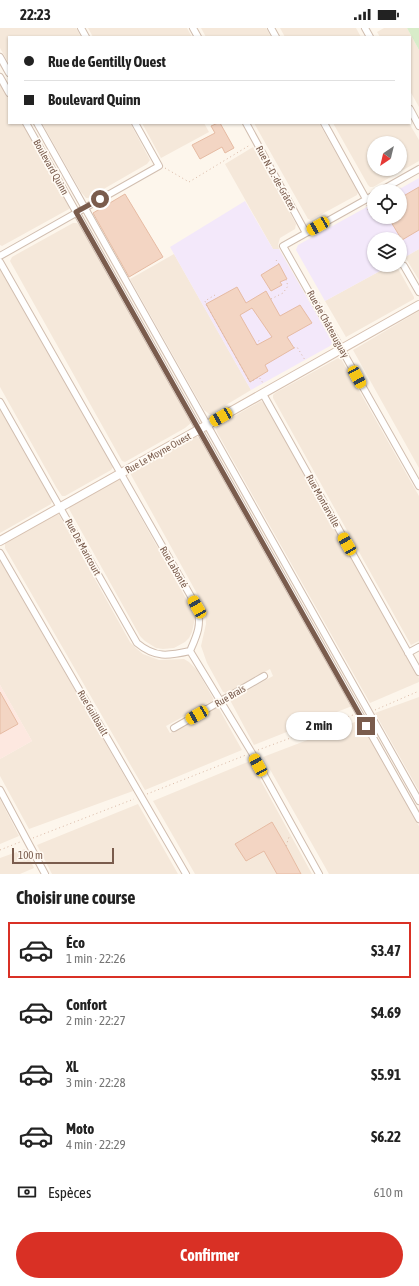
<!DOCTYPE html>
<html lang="fr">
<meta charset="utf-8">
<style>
:root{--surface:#fff;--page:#f6f6f6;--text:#222;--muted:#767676;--line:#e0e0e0;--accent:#d93025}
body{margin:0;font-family:"Asap Condensed",sans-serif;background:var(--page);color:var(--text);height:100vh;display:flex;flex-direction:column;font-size:15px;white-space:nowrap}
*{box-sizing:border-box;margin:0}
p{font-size:13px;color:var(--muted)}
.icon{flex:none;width:22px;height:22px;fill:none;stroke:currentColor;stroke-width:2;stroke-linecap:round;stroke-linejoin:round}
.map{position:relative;height:846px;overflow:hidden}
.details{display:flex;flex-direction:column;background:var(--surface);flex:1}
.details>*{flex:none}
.top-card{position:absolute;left:8px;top:8px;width:403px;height:88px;border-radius:0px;box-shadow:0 1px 3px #0004;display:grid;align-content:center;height:88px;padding:0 16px;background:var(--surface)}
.needle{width:26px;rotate:215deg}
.fabs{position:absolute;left:367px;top:108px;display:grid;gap:8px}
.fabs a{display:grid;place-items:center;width:40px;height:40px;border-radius:50%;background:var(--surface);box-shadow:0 1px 3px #0004;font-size:20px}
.scale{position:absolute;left:12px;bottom:10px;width:102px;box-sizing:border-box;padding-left:4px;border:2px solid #7a5c4d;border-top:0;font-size:11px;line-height:14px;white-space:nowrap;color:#7a5c4d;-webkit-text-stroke:3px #fffaf3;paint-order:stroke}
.end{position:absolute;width:18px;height:18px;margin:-9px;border:5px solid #7a5c4d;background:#fff;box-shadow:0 0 0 2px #fff}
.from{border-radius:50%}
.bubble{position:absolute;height:28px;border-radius:14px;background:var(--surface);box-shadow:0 1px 3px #0004;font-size:13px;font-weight:700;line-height:28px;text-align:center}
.car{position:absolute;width:12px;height:24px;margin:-12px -6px;border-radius:5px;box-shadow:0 0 3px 1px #0007;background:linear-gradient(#f5c518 24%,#345 0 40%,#f5c518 0 76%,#345 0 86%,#f5c518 0)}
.top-card b{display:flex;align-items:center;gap:14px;height:38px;font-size:15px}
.top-card b+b{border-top:1px solid var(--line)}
.top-card i{width:10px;height:10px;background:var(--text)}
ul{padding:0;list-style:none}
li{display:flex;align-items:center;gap:12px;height:56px;margin:0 8px 6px;padding:0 8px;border:2px solid transparent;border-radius:0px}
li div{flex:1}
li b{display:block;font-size:15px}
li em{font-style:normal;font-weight:700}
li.current{border-color:var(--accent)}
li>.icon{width:36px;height:36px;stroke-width:1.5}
h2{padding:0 16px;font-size:18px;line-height:48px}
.pay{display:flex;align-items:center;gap:10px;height:44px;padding:0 16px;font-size:15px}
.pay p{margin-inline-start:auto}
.action{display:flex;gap:8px;margin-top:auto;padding:8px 16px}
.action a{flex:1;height:46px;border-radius:24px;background:var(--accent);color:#fff;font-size:16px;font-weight:700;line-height:46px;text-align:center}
.status{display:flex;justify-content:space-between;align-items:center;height:28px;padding:0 20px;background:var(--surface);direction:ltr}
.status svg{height:11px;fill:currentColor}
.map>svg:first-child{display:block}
.residential{fill:#f5e8da;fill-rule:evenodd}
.commercial{fill:#fde8e0}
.education{fill:#f3e8fa}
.green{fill:#d8ecc9}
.building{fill:#f3d5c3;stroke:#e6bba3;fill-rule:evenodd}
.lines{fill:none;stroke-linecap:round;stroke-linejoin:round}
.street-casing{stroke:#d1beb0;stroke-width:8}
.secondary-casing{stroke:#d6c0b0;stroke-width:10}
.path{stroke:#d9b8a5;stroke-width:1;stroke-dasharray:1 3;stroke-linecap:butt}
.street{stroke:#fff;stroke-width:6}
.secondary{stroke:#fff;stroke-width:8}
.route{stroke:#7a5c4d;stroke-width:5}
.labels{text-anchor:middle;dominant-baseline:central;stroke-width:3.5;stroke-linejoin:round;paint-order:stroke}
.street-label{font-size:10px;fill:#7a5c4d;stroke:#fffaf3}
</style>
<div class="status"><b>22:23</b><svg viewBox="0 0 49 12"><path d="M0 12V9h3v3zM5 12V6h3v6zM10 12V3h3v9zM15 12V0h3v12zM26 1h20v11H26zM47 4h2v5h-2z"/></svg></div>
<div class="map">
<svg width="419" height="846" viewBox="0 0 419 846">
<rect width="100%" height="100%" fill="#fdf6ec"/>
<path class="residential" d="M0,0H76L81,9H9V36L0,20Z
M88,0H187L192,9H93Z
M201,0H266L271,9H206Z
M280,0H356L361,9H285Z
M384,0H407L419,22V79L410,63V9H380L377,4Z
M0,54L9,70V95H23L70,179L69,181L2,218L0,217Z
M42,95H130L150,132L147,136L88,170H86L81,164Z
M142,95H204L209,104L161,130Z
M254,95H319L358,164L357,167L311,192L308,191Z
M333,95H409L419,112V133L373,159H370L368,157ZM374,115H400V141H374Z
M253,119L296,196L295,201L280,210L278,217L279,221H273L225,136Z
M73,195H77L82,200L191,392V395L185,400L125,434L122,433L10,233L12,229L19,225Z
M419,221V252L405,229Z
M174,226L251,362L211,386H209L204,382L130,251Z
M391,237H396L414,269V271L346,309L325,273Z
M0,238L113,439L111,442L65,468H62L56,459L0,359Z
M419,283V440L353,322Z
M340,329L419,468V613L411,617L273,370V367L275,365Z
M261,373L264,375L270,384L419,650V654L370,675L227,422L217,404L216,401L217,398Z
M0,380L52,473L51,476L0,505Z
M194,408L200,410L352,678L254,717L230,672L273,648L270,641L226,665L223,664L207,635L201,618L206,596L205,580L130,445L131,443Z
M117,452H120L193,583L195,590L192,604L189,610L185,614L174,620L163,621L156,620L145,613L140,608L69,481L71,478Z
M58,485L130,614L137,621L143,626L159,632L184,631L189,634L197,642L214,672L166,698L170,705L218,679L242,722L145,762L5,520V515Z
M0,532L133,763L29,801L0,748V731L32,713L0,657Z
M419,669V763L375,685Z
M360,692L419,798V846H329L263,729Z
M250,733L312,846H195L153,773Z
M0,771L19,808L0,816Z
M138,776L178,846H52L37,817Z
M25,821L34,840L20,846H0V830Z"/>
<path class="commercial" d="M0,657L32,713L0,731Z"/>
<path class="education" d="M419,150V221L400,232V211H374V237H391L325,273L296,222L298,217L374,175V189H400V163H396Z
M245,173L273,221H279L332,313V316L330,318L251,362L170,219Z"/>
<path class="green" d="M407,0H419V22Z"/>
<path class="building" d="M218,95H220L234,120L225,125L222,119L200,131L192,117L215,105L211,98Z
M419,159V202L402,212L388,189H400V170Z
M125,166L163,229L129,249L93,185Z
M279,236L287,251L280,254L282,257L271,263L261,247Z
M237,259L246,275L266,263L280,288L300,277L312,295L287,309L294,320L265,337L268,343L250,354L206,276ZM252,280L272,309L257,317L240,287Z
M0,664L18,696L0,706Z
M272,794L286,818L301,846H277L264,823L246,833L235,816Z"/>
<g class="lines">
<g class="street-casing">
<path id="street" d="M81,0L86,9
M193,0L198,9
M271,0L276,9
M365,0L370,9
M0,29L9,45
M0,49L9,65
M410,81L419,98
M26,95L419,791
M37,95L419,773
M246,95L306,205
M324,95L366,171
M380,163L419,141
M374,167L283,218L419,458
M0,228L159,138L135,95
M0,234L197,579C202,597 197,607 190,623
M404,238L419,264
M263,366L419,644
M0,374L137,615C155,630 168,628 190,623
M0,525L186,846
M190,623L252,725L319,846
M408,625L419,619
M174,700L264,648
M0,762L45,846"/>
</g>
<g class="secondary-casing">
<path id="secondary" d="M0,513L207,397L419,277"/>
</g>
<path class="path" d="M165,140L189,154L250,117
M367,177L368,182L373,190L374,189
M276,232L279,236
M215,267L205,273L206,276L250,354L259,349L263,355
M271,271L283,265L288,258L286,252
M257,317L260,310
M294,320L297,319L305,332
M375,682L419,663
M258,722L353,687
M147,766L246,727
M33,810L134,771
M286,818L289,809L290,808
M0,822L20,814"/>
<use href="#street" class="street"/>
<use href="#secondary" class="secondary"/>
</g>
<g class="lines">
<path class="route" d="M100,171L76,184L366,698"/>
</g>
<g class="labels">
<g class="street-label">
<text transform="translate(51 139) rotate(61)">Boulevard Quinn</text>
<text transform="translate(276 150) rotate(61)">Rue N.-D.-de-Grâces</text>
<text transform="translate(328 296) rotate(61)">Rue de Châteauguay</text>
<text transform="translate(158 425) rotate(-29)">Rue Le Moyne Ouest</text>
<text transform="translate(323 473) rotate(61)">Rue Montarville</text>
<text transform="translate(83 519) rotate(61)">Rue De Maricourt</text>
<text transform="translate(174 539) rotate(60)">Rue Labonté</text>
<text transform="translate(230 668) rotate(-30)">Rue Brais</text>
<text transform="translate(93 685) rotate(60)">Rue Guilbault</text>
</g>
</g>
</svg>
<div class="fabs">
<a><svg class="needle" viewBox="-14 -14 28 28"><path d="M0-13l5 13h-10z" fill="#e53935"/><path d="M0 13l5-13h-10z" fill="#767676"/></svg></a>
<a><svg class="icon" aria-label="locate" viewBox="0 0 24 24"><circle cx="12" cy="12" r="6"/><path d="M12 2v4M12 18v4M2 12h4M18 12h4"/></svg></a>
<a><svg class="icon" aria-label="layers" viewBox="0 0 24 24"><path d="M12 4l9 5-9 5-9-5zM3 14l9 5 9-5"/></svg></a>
</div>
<div class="scale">100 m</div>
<i class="end from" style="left:100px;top:171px"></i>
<i class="end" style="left:366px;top:698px"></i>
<div class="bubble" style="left:286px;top:684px;width:66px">2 min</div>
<i class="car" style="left:318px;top:198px;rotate:240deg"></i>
<i class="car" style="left:357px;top:349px;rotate:151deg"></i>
<i class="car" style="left:221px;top:389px;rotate:240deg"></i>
<i class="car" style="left:347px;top:516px;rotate:330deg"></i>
<i class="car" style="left:197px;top:579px;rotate:330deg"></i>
<i class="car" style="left:197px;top:687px;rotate:240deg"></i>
<i class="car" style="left:258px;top:737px;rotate:331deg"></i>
<div class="top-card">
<b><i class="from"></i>Rue de Gentilly Ouest</b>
<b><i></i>Boulevard Quinn</b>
</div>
</div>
<section class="details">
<h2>Choisir une course</h2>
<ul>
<li class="current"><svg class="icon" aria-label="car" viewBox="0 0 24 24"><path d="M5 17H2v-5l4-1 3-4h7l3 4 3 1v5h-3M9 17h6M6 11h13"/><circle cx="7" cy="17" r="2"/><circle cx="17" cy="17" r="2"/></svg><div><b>Éco</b><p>1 min · 22:26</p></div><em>$3.47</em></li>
<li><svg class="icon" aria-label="car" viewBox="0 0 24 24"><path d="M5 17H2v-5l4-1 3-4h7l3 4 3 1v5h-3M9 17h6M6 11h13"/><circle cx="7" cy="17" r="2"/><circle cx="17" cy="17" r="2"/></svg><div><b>Confort</b><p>2 min · 22:27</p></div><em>$4.69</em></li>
<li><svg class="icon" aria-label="car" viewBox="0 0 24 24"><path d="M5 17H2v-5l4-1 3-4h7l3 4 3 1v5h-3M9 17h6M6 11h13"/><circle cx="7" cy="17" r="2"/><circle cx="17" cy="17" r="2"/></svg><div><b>XL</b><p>3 min · 22:28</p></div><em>$5.91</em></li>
<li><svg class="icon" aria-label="car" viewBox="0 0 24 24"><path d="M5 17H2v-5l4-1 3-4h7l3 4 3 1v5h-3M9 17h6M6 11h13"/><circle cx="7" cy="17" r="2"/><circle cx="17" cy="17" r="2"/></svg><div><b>Moto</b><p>4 min · 22:29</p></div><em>$6.22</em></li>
</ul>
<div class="pay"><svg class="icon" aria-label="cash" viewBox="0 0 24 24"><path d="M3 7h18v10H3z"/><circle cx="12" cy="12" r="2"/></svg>Espèces<p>610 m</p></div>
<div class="action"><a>Confirmer</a></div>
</section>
